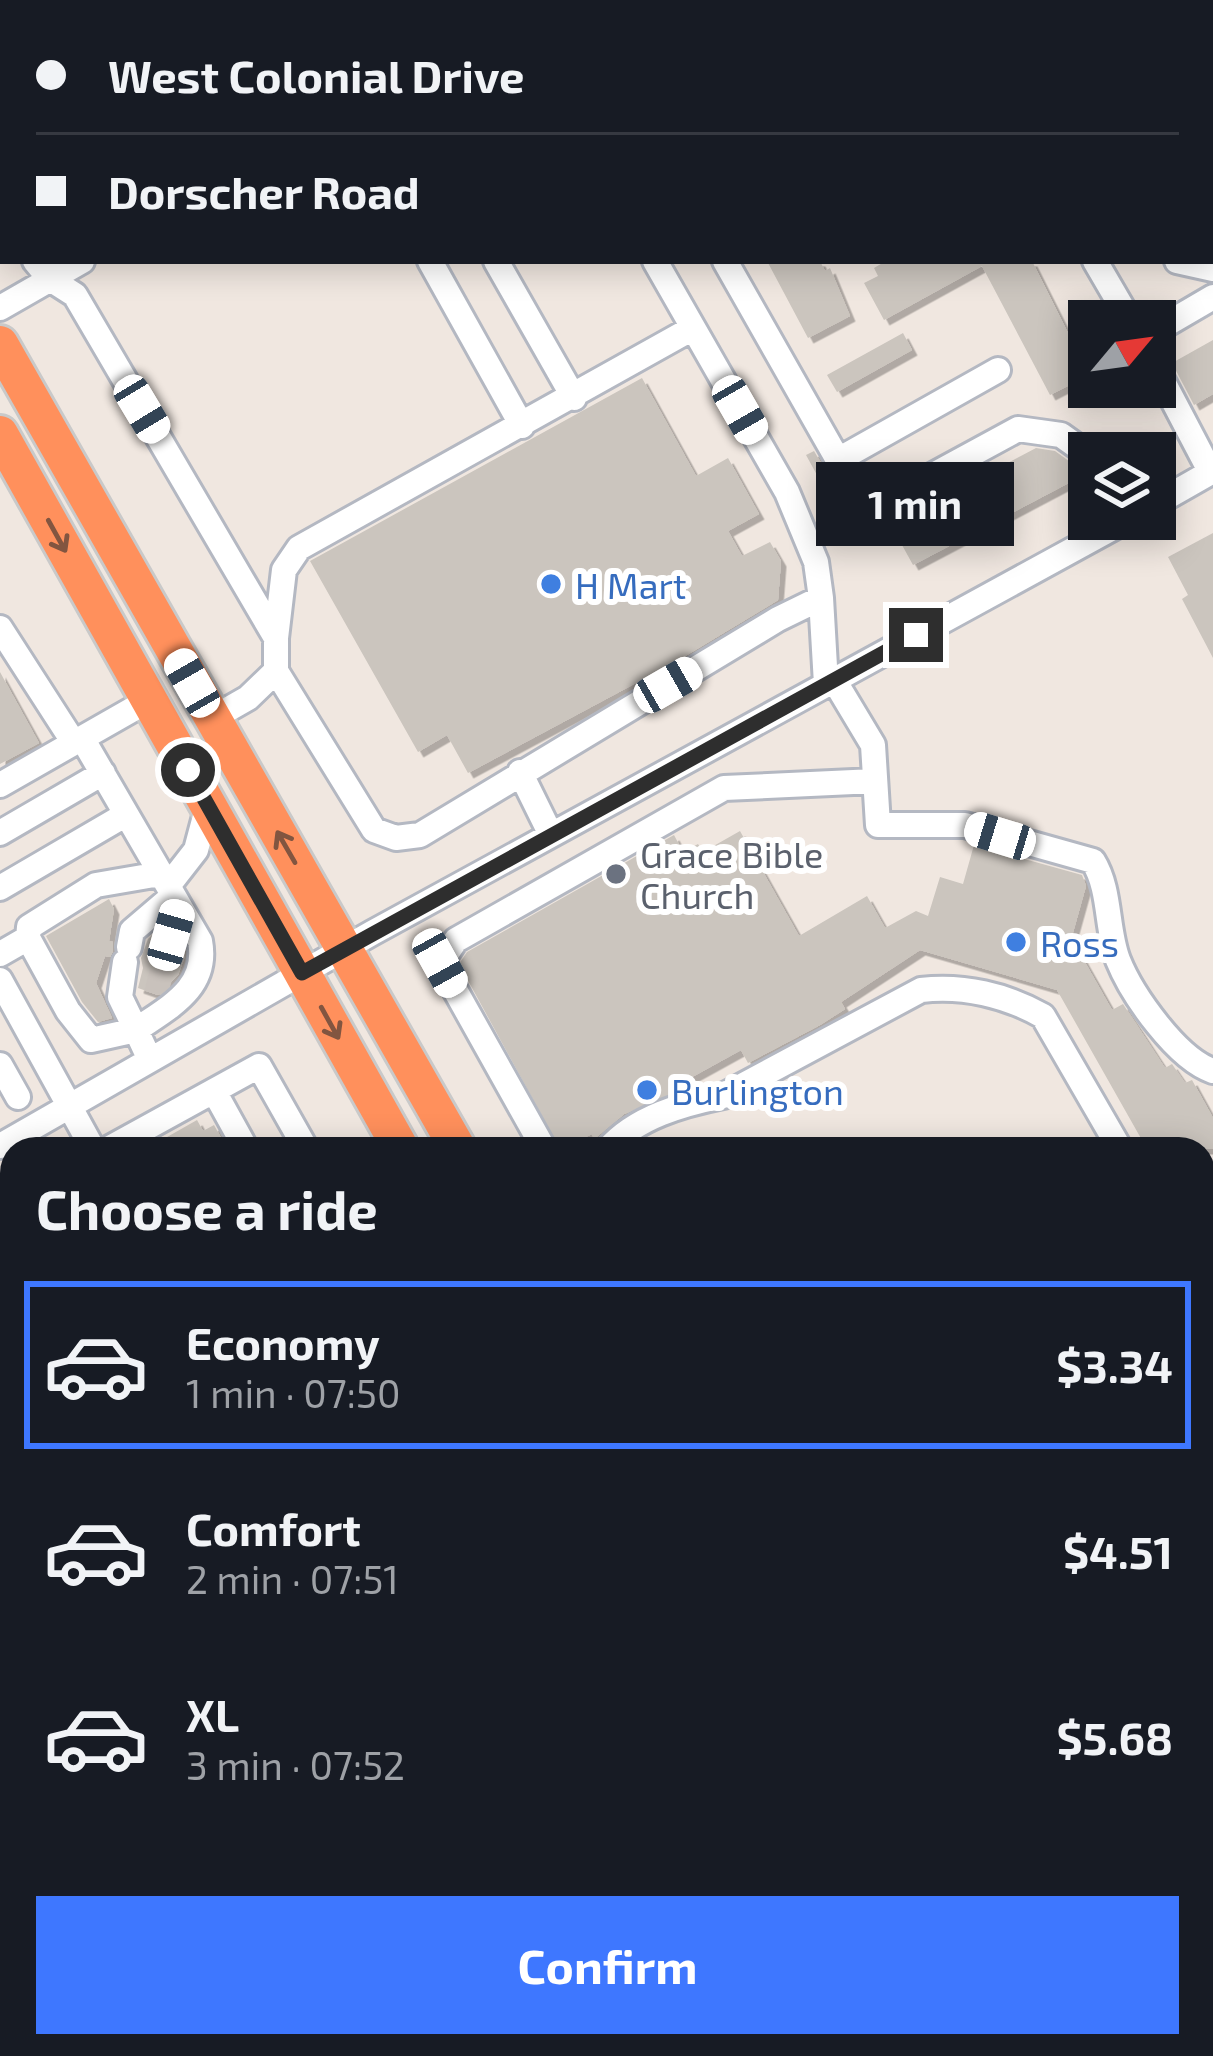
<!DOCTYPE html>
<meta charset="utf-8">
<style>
:root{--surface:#171b24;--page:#242831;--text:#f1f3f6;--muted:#9ea1a6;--line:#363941;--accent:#3e77ff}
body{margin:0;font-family:"Exo 2",sans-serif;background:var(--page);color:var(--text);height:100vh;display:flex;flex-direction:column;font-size:45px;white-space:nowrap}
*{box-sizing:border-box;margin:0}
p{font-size:39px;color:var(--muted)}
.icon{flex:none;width:66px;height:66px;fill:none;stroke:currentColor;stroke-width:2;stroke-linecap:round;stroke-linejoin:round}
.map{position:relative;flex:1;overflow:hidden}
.details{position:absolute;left:0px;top:1137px;width:1215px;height:921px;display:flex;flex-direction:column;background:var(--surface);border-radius:36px 36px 0 0;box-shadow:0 6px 30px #0003}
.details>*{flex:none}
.hud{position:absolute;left:0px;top:0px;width:1215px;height:264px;box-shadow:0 6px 30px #0003;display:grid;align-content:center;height:264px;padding:0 36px;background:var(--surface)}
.needle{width:78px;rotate:61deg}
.fabs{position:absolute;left:1068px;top:300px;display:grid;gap:24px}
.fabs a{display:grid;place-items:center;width:108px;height:108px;border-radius:0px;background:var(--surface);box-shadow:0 6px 30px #0003;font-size:60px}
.end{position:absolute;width:54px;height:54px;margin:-27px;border:15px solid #2e2e2e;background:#fff;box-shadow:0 0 0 6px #fff}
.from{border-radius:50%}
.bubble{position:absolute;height:84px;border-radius:0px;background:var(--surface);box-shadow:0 6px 30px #0003;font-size:39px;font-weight:700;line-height:84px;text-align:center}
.car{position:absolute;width:36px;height:72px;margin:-36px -18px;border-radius:15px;box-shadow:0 0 9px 3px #0007;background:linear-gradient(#fff 24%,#345 0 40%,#fff 0 76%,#345 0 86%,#fff 0)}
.hud b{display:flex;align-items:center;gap:42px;height:114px;font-size:45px}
.hud b+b{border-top:3px solid var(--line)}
.hud i{width:30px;height:30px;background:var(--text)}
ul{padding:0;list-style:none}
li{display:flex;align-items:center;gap:36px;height:168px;margin:0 24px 18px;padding:0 12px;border:6px solid transparent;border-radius:0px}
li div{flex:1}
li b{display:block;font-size:45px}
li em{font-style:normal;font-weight:700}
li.active{border-color:var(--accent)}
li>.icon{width:108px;height:108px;stroke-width:1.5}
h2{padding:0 36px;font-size:54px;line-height:144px}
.cta{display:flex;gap:24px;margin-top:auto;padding:24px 36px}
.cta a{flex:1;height:138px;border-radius:0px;background:var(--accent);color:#fff;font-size:48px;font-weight:700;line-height:138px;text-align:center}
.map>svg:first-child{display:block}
.industrial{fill:#e2e0e8}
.building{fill:#cbc5be;filter:url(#shadow)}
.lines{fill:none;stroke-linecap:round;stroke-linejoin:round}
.minor-tunnel{stroke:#c9c2bc;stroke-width:24;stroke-dasharray:24 12;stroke-linecap:butt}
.minor-casing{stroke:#b4b8c2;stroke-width:30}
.highway-casing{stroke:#c9c9c9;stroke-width:42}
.minor{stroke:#fff;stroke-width:24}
.highway{stroke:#ff905c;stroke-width:36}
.oneway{stroke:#825540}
.route{stroke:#2e2e2e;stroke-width:15}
.shop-dot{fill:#3f7fe0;stroke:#fff;stroke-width:4.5}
.worship-dot{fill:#6b7280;stroke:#fff;stroke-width:4.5}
.labels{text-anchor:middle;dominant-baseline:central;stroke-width:12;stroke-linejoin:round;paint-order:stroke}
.shop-label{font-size:36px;fill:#366cbe;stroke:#fff;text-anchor:start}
.worship-label{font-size:36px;fill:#5b616d;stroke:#fff;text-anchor:start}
</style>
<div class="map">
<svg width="1213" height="2056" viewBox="0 0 1213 2056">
<defs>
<filter id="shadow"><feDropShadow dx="5.5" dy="5.5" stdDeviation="0" flood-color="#0004"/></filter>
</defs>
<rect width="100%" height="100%" fill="#f0e7e0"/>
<path class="industrial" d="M12,1408V1676L0,1683V1415Z"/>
<path class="building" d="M767,261H820L825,271L830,268L850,316L808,338Z
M886,261H1032L1089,375L1050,395L982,266L884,320L864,283L878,276L874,268Z
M903,333L912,350L837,392L827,375Z
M1213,340V394L1194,405L1172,363Z
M642,378L696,476L728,458L759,514L728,531L742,556L770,542L781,561L778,600L677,661L468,773L447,735L418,752L310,561Z
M1036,448L1055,451L1073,464L1080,477L913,565L891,525Z
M814,451L856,523L846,528L806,455Z
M1213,533V658L1182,599L1188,595L1168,557Z
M0,672L39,743L0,764Z
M740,831L799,936L867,896L885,928L916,911L928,916L940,877L963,884L974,845L1082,875L1086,886L1067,954L1082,957L1112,1010L1123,1004L1165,1068L1172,1064L1185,1083L1192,1080L1213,1118V1149H1147L1057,990L920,950L841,1002L845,1009L820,1025L748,1063L741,1050L683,1082L686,1088L624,1114L594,1139L592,1134L560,1149L459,964L467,952L674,835L683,852L698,844L703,852Z
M109,899L114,909L109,941L113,942V951L110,957L105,956L96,983L112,1018L98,1022L82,1002L46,936Z
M157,931L179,938L185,956L178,975L158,995L138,988L143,968L141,958L148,939Z
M197,1120L203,1131L214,1125L225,1145L217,1149H146Z"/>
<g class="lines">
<path class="minor-tunnel" d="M156,994L171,935"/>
<g class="minor-casing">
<path id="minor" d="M88,0L90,3
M282,0L284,3
M506,0L508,3
M580,0L582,3
M38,3L44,0
M632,3L638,0
M0,24L3,22
M0,128L3,126
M0,160L3,159
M0,208L3,213
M35,261L50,279L75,295L276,638V671L374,830L396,838L420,835L778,619L821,598L826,684
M430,261L522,426
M496,261L574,398
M655,261L787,492L816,562L821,598
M725,261L867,511L1018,429L1061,435L1089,455
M1095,261L1130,321
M1177,261L1213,269
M0,308L82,261
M1155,331L1213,297
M1155,366L1211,473
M838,460L998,370
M1155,504L1213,471
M0,628L74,743
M276,638L284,570L299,548L693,328
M834,680L873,745L878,825H965L1093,861C1111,890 1106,929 1118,960C1132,995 1177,1059 1213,1071
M213,718L248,698L276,671
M82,738L200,941C209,988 169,1007 136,1030L150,1060
M520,772L551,835
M0,785L149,700
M0,833L103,773
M168,886L196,850L208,805
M0,888L125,815
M28,938L68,1011L91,1040L136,1030L120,997L125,962
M129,947L132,931L173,896
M0,954L28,938L29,927L96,885L160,874
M0,980L93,1149
M0,1065L18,1097
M214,1091L246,1149
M0,1146L372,933L1129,519
M108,1149L259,1066L306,1149
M544,1149L440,963L456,940L724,788L875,781
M608,1149C636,1117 683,1104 723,1096L921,990C963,985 1006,995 1043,1016L1120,1149
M4,1213L12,1228
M1203,1295L1213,1312
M0,1320L12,1342
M0,1410L12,1403
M0,1480L12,1473
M0,1538L12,1531
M0,1589L12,1582
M0,1640L12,1633
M1203,1892L1213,1910
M1203,1946L1213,1939
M1203,2001L1213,1996
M286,2046L291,2056
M347,2046L350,2056
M483,2046L489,2056
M792,2046L798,2056
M1177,2046L1183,2056
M527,2056L545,2046
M613,2056L630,2046
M691,2056L703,2049
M747,2056L764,2046
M1102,2056L1121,2046"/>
</g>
<g class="highway-casing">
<path id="highway" d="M0,344L458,1149
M0,434L401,1149
M0,1980L12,2004
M33,2046L38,2056
M921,2046L929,2056
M964,2046L969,2056"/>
</g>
<use href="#minor" class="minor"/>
<use href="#highway" class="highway"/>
</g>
<defs><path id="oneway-shaft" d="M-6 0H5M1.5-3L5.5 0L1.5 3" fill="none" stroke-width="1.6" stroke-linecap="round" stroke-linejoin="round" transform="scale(3)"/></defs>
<g class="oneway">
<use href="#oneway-shaft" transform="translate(57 536) rotate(61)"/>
<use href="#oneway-shaft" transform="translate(286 847) rotate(-120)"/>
<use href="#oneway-shaft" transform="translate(330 1023) rotate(61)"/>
</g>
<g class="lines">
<path class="route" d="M188,770L302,973L916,635"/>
</g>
<g class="shop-dot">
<circle cx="551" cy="584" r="12"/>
<circle cx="1016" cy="942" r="12"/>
<circle cx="647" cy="1090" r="12"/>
</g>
<circle class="worship-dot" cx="616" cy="874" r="12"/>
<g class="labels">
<g class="shop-label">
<text x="575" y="584">H Mart</text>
<text x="1040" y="942">Ross</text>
<text x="671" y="1090">Burlington</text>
</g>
<g class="worship-label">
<text x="640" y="853">Grace Bible<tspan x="640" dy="41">Church</tspan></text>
</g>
</g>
</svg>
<div class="fabs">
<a><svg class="needle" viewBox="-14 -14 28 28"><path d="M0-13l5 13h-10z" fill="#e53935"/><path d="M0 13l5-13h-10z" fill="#9ea1a6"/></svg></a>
<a><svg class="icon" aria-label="layers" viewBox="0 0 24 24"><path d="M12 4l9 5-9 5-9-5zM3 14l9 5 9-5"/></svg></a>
</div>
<i class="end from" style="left:188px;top:770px"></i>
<i class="end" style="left:916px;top:635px"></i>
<div class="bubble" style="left:816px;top:462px;width:198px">1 min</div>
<i class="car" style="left:142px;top:409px;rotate:149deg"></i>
<i class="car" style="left:740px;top:410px;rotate:150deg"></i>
<i class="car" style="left:192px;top:683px;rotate:330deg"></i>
<i class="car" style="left:668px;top:685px;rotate:60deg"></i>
<i class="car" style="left:1000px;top:836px;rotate:287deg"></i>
<i class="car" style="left:171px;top:935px;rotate:16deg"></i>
<i class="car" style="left:440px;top:963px;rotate:151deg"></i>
<div class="hud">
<b><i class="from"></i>West Colonial Drive</b>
<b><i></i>Dorscher Road</b>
</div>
<section class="details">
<h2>Choose a ride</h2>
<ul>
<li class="active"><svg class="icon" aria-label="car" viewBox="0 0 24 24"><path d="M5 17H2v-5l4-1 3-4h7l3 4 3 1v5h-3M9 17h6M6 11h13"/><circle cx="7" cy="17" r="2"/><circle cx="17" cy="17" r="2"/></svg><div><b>Economy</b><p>1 min · 07:50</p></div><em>$3.34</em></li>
<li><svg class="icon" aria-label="car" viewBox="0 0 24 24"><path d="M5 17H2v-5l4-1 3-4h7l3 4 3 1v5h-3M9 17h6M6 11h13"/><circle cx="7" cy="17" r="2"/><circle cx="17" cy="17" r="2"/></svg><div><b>Comfort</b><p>2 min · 07:51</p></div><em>$4.51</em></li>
<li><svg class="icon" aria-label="car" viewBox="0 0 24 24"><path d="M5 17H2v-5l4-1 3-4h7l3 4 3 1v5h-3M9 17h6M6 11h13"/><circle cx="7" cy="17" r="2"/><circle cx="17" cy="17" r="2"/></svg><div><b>XL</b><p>3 min · 07:52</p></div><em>$5.68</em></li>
</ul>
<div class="cta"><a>Confirm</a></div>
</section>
</div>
